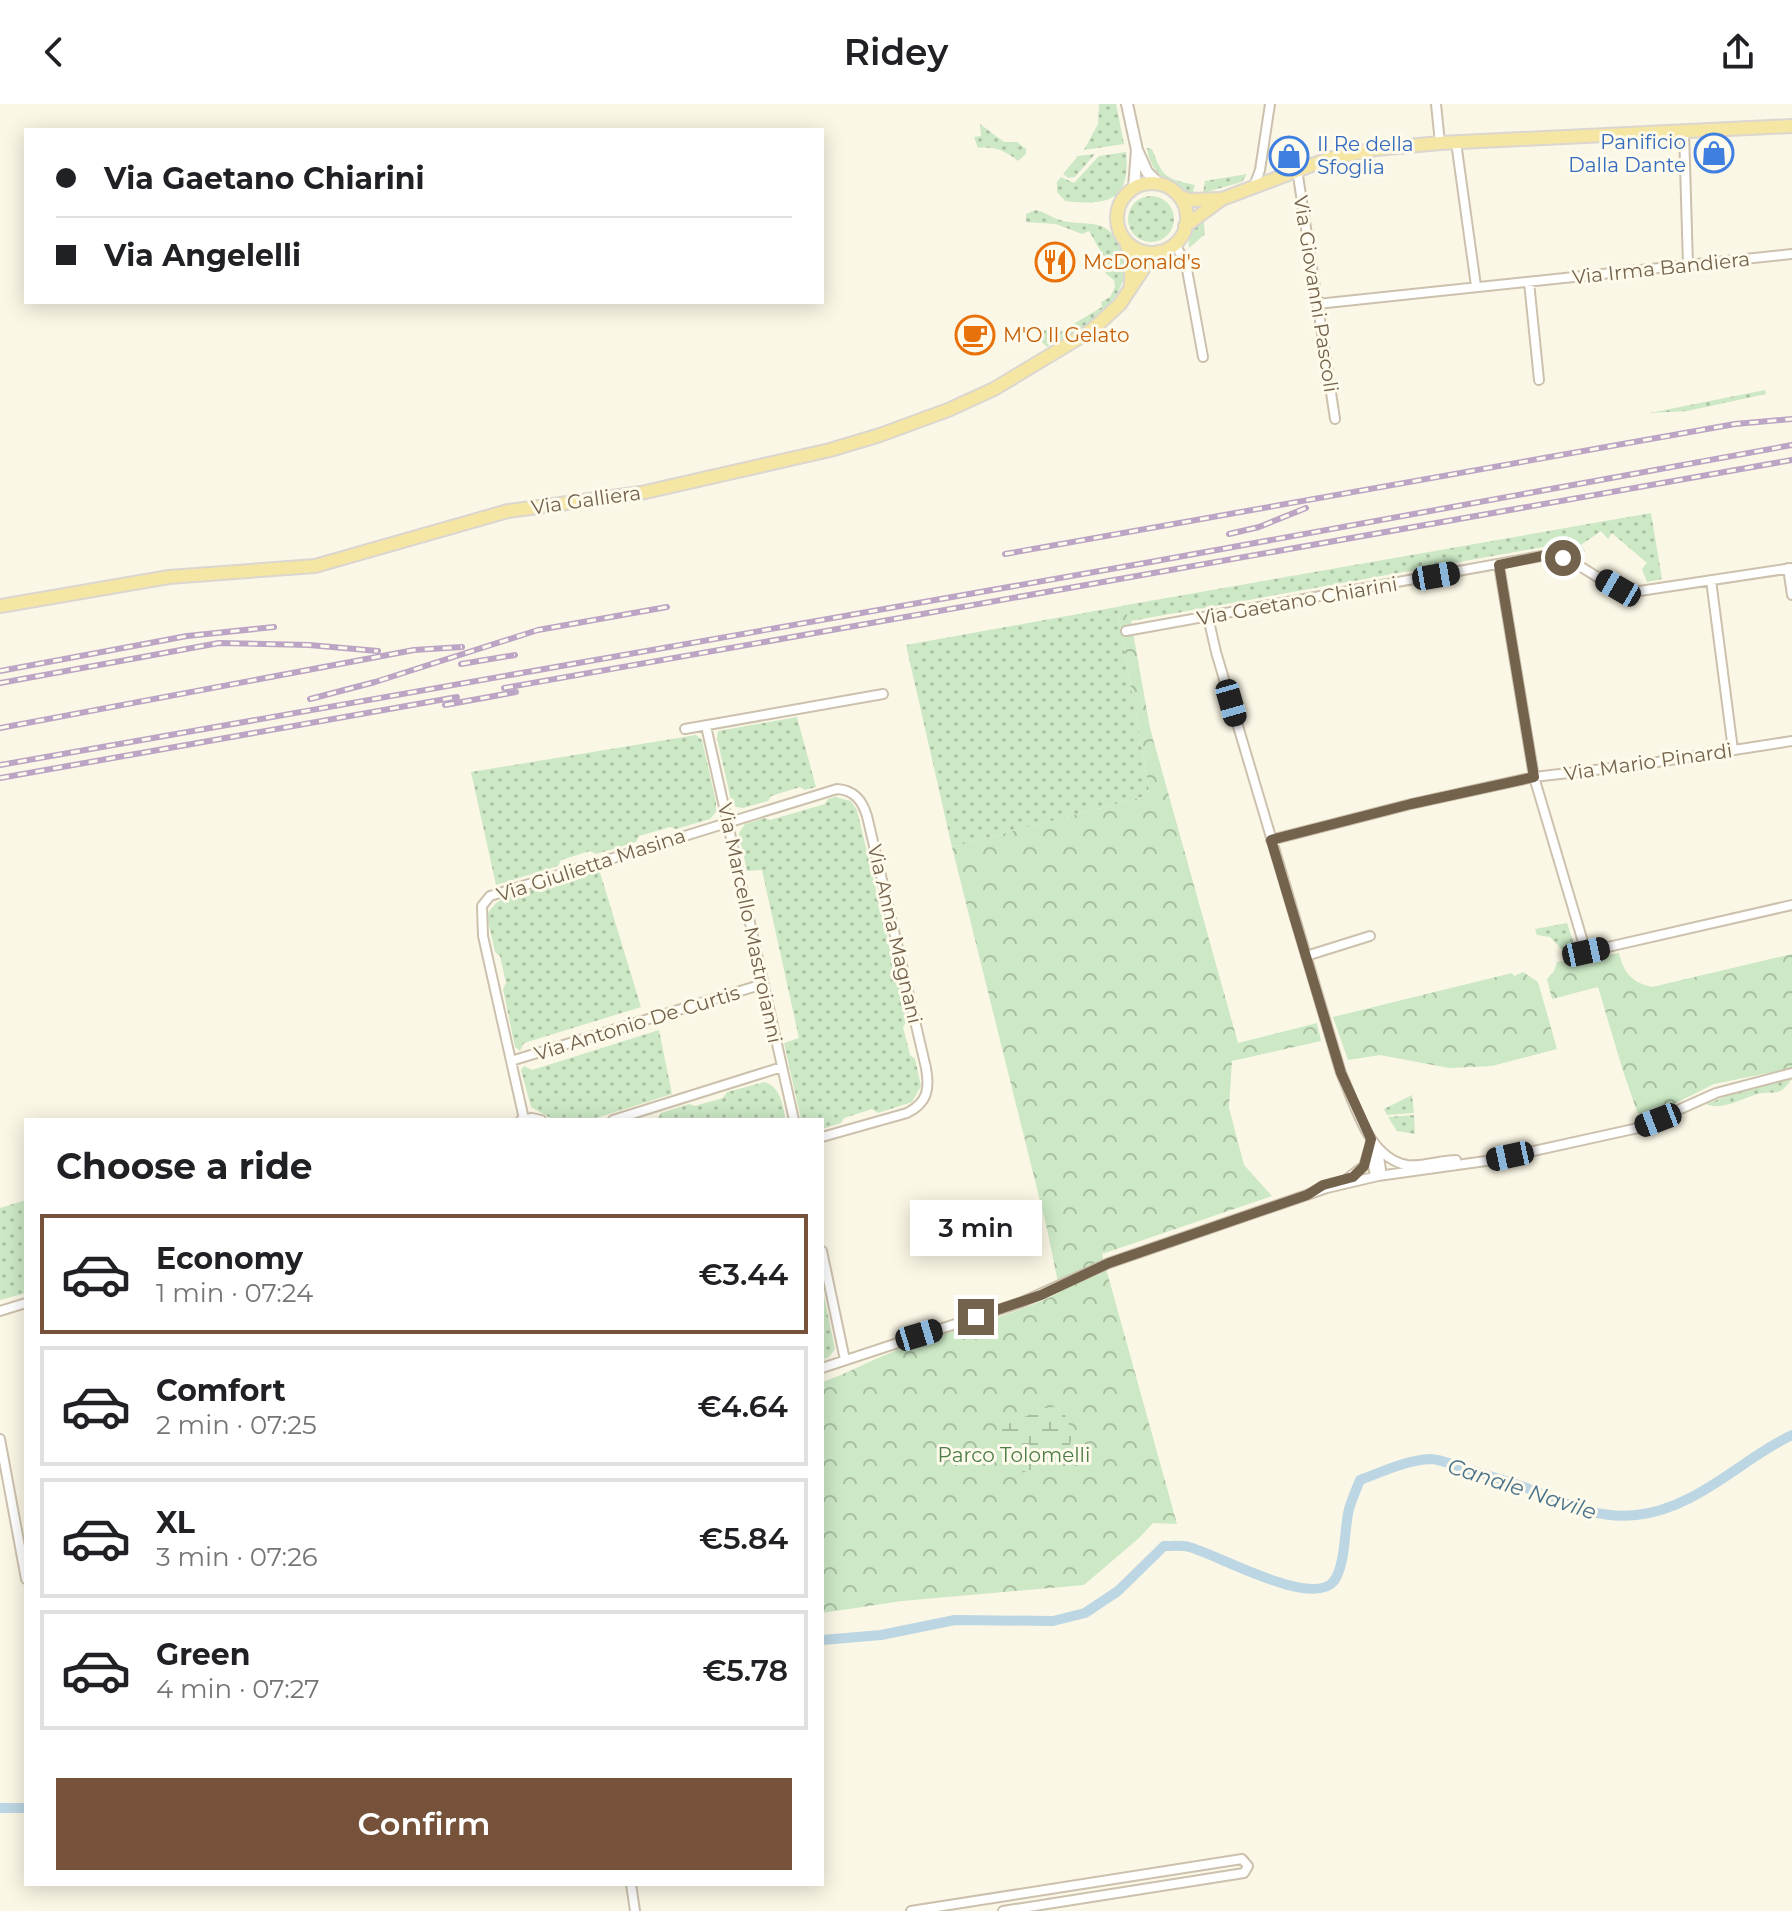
<!DOCTYPE html>
<meta charset="utf-8">
<style>
:root{--surface:#fff;--page:#f6f6f6;--text:#202124;--muted:#757577;--line:#e0e0e0;--accent:#755239}
body{margin:0;font-family:Montserrat,sans-serif;background:var(--page);color:var(--text);height:100vh;display:flex;flex-direction:column;font-size:30px;white-space:nowrap}
*{box-sizing:border-box;margin:0}
p{font-size:26px;color:var(--muted)}
.icon{flex:none;width:44px;height:44px;fill:none;stroke:currentColor;stroke-width:2;stroke-linecap:round;stroke-linejoin:round}
.map{position:relative;flex:1;overflow:hidden}
.sheet{position:absolute;left:24px;top:1014px;width:800px;height:768px;display:flex;flex-direction:column;background:var(--surface);border-radius:0px;box-shadow:0 4px 20px #0003}
.sheet>*{flex:none}
.guide{position:absolute;left:24px;top:24px;width:800px;height:176px;border-radius:0px;box-shadow:0 4px 20px #0003;display:grid;align-content:center;height:176px;padding:0 32px;background:var(--surface)}
.end{position:absolute;width:36px;height:36px;margin:-18px;border:10px solid #73624c;background:#fff;box-shadow:0 0 0 4px #fff}
.from{border-radius:50%}
.bubble{position:absolute;height:56px;border-radius:0px;background:var(--surface);box-shadow:0 4px 20px #0003;font-size:26px;font-weight:600;line-height:56px;text-align:center}
.car{position:absolute;width:24px;height:48px;margin:-24px -12px;border-radius:10px;box-shadow:0 0 6px 2px #0007;background:linear-gradient(#222 24%,#8ab4d8 0 40%,#222 0 76%,#8ab4d8 0 86%,#222 0)}
.guide b{display:flex;align-items:center;gap:28px;height:76px;font-size:30px}
.guide b+b{border-top:2px solid var(--line)}
.guide i{width:20px;height:20px;background:var(--text)}
ul{padding:0;list-style:none}
li{display:flex;align-items:center;gap:24px;height:120px;margin:0 16px 12px;padding:0 16px;border:4px solid var(--line);border-radius:0px}
li div{flex:1}
li b{display:block;font-size:30px}
li em{font-style:normal;font-weight:600}
li.current{border-color:var(--accent)}
li>.icon{width:72px;height:72px;stroke-width:1.5}
h2{padding:0 32px;font-size:36px;line-height:96px}
.cta{display:flex;gap:16px;margin-top:auto;padding:16px 32px}
.cta a{flex:1;height:92px;border-radius:0px;background:var(--accent);color:#fff;font-size:32px;font-weight:600;line-height:92px;text-align:center}
header{display:flex;justify-content:space-between;align-items:center;height:104px;padding:0 32px;background:var(--surface);font-size:36px;font-weight:600}
.map>svg:first-child{display:block}
.grass{fill:url(#grass-dots)}
.forest{fill:url(#forest-crowns)}
.wetland{fill:url(#wetland-marsh)}
.lines{fill:none;stroke-linecap:round;stroke-linejoin:round}
.canal{stroke:#bcd6e3;stroke-width:10}
.minor-casing{stroke:#ccc1ad;stroke-width:12}
.tertiary-casing{stroke:#ccc1ad;stroke-width:14}
.primary-casing{stroke:#dbd6d0;stroke-width:16}
.minor{stroke:#fff;stroke-width:8}
.tertiary{stroke:#fff;stroke-width:10}
.primary{stroke:#f5e7a3;stroke-width:12}
.rail-casing{stroke:#bca5c4;stroke-width:6}
.rail{stroke:#fefaec;stroke-width:3;stroke-dasharray:9;stroke-linecap:butt}
.route{stroke:#73624c;stroke-width:10}
.labels{text-anchor:middle;dominant-baseline:central;stroke-width:6;stroke-linejoin:round;paint-order:stroke}
.shop-label{font-size:20px;fill:#366cbe;stroke:#fefaec;text-anchor:end}
.food-label{font-size:20px;fill:#c56008;stroke:#fefaec;text-anchor:start}
.street-label{font-size:20px;fill:#73624c;stroke:#fefaec}
.park-label{font-size:20px;fill:#4d7d48;stroke:#fefaec}
.water-label{font-size:22px;font-style:italic;fill:#4b748b;stroke:#fefaec}
</style>
<header><svg class="icon" aria-label="back" viewBox="0 0 24 24"><path d="M15 5l-7 7 7 7"/></svg>Ridey<svg class="icon" aria-label="share" viewBox="0 0 24 24"><path d="M12 15V3M7 8l5-5 5 5M5 13v7h14v-7"/></svg></header>
<div class="map">
<svg width="1792" height="1807" viewBox="0 0 1792 1807">
<defs>
<pattern id="grass-dots" width="8" height="8" patternUnits="userSpaceOnUse" patternTransform="scale(2)"><rect width="8" height="8" fill="#cce8c5"/><path d="M2 2h.1M6 6h.1" fill="none" stroke="#aabfa2" stroke-width="1.8" stroke-linecap="round"/></pattern>
<pattern id="forest-crowns" width="20" height="18" patternUnits="userSpaceOnUse" patternTransform="scale(2)"><rect width="20" height="18" fill="#cce8c5"/><path d="M2 6a3 3 0 1 1 6 0M12 15a3 3 0 1 1 6 0" fill="none" stroke="#aabfa2"/></pattern>
<pattern id="wetland-marsh" width="20" height="14" patternUnits="userSpaceOnUse" patternTransform="scale(2)"><rect width="20" height="14" fill="#cce8c5"/><path d="M1 5h8M5 5V1M11 12h8M15 12V8" fill="none" stroke="#aabfa2"/></pattern>
</defs>
<rect width="100%" height="100%" fill="#fbf7e6"/>
<path class="grass" d="M1099,0H1116L1124,40L1084,46L1098,20Z
M980,20L1004,38H1017L1026,45V50L1018,57C1005,46 993,42 978,44L974,33L981,32Z
M1147,44L1152,45C1163,74 1165,74 1195,81L1193,87L1198,90C1175,86 1149,69 1147,44Z
M1126,48C1131,97 1108,102 1065,97L1057,88V78L1061,73L1074,79L1099,52Z
M1095,50L1075,73L1068,74L1063,70L1078,52Z
M1247,70L1242,78L1203,89L1205,77Z
M1128 115a23 23 0 1 1 46 0a23 23 0 1 1-46 0Z
M1035,106C1046,108 1053,115 1064,117C1076,120 1089,118 1101,122C1111,125 1116,135 1121,144C1139,173 1104,212 1081,227C1071,233 1058,236 1047,243L1041,237L1042,228L1050,223L1055,231L1102,203L1101,198L1110,193L1115,183L1114,176L1105,169L1111,165L1089,127L1082,130L1056,120L1026,118V110Z
M1203,112L1205,130L1189,144C1187,133 1195,120 1203,112Z
M1765,286L1766,290L1687,307L1650,309Z
M1651,409L1662,475L1647,478L1642,465L1647,459L1612,429L1608,435L1601,427L1581,441L1585,447L1581,454L1554,441L1131,517L1121,502Z
M1117,503L1150,691L952,743L906,541Z
M797,613L816,683L805,686L800,683L771,692L768,697L743,704L736,703L731,696L717,634L718,627Z
M696,631L702,636L716,698V708L710,715L676,725L670,723L639,732L636,738L596,750L590,747L561,756L558,762L496,781L471,668Z
M835,693L851,697L857,706L907,917L903,923L910,951L915,955L921,982L912,998L878,1009L872,1005L844,1014L841,1019L822,1025V1016L801,1015L784,939L799,934L762,766L747,767L739,729L745,720L765,714L770,716L825,700L828,695Z
M599,765L641,903L524,939L520,947L515,943L503,885L506,879L500,852L495,848L487,812C496,789 528,787 549,780L555,783L582,774L585,769Z
M1567,819L1575,843L1563,847L1550,833L1537,831L1535,825Z
M659,926L672,990L590,1016H554L531,1003L521,966L524,962L532,966Z
M1792,975C1788,980 1785,985 1778,988C1771,989 1764,988 1757,990C1742,995 1721,1007 1706,1000L1743,986Z
M765,978C782,985 782,1000 786,1016H657L661,1009L689,1000L695,1002L723,994L727,988Z
M1412,991L1414,1009L1387,1011L1384,1005Z
M1414,1011L1415,1030L1397,1027L1388,1013Z
M26,1096V1189L0,1196V1104Z
M822,1183L835,1245L829,1253L822,1256Z"/>
<path class="forest" d="M1121,502L1131,517L1150,624L1238,939L1317,919L1321,937L1232,957L1229,1004L1244,1061L1272,1092L1102,1150L1177,1420L1153,1419L1139,1434L1084,1481L902,1497L822,1509V1278C844,1271 863,1260 885,1251C942,1226 1005,1217 1060,1188L1047,1125L952,743L1150,691L1117,503Z
M1607,849L1608,851L1619,849C1624,869 1631,878 1652,883L1792,850V964L1714,980L1662,1006L1638,1010L1623,967L1598,883L1552,895L1547,875L1554,867L1557,858Z
M1523,868L1538,878L1557,945L1492,962L1449,964L1380,951L1348,956L1333,913L1512,869L1514,872Z"/>
<path class="wetland" d="M1055,1303L1061,1304C1090,1352 1053,1357 1016,1371L999,1324L1045,1304Z"/>
<g class="lines">
<path class="canal" d="M822,1536L881,1531L955,1516L1053,1517L1085,1509L1118,1487L1164,1442C1172,1442 1182,1441 1189,1443C1217,1450 1312,1505 1334,1477C1346,1460 1344,1425 1349,1405C1352,1395 1356,1386 1360,1376C1382,1368 1407,1356 1430,1355C1441,1355 1455,1362 1466,1365C1485,1371 1505,1376 1524,1383C1561,1397 1595,1416 1636,1411C1696,1405 1740,1356 1792,1331
M0,1704H26"/>
<g class="minor-casing">
<path id="minor" d="M1436,0L1440,39
M1684,27L1688,161
M1456,38L1476,182
M1297,65L1335,315
M1254,82L1260,66L1270,0
M1175,140L1186,160L1203,253
M1529,178L1539,276
M1317,200L1792,150
M1499,461L1534,673L1586,848L1792,801
M1788,464L1792,491
M1711,476L1733,646
M1208,513L1216,548L1341,969C1355,1000 1368,1054 1407,1061C1423,1063 1440,1056 1456,1056
M1126,527L1547,451C1578,451 1602,485 1633,488L1792,464
M706,622L794,1016
M685,625L883,590
M1271,736L1411,700L1534,673L1638,661L1792,637
M1306,852L1370,832
M511,957L763,880
M524,1015L483,832L482,802L490,792L837,685C854,686 862,696 867,712L926,964C930,986 927,999 907,1009L822,1033
M521,1016L532,1014L541,1016
M613,1016L782,963
M1378,1045L1381,1066L1378,1072
M1371,1048L1374,1067L1378,1072
M1348,1074L1364,1062L1370,1044
M822,1147L845,1256
M0,1207L26,1199
M822,1264L1022,1198L1109,1159L1327,1084L1378,1072L1493,1056L1638,1024L1716,989L1792,969
M0,1335L26,1475
M631,1780L635,1807
M911,1807L1242,1755L1248,1762L1244,1769L1003,1807"/>
</g>
<g class="tertiary-casing">
<path id="tertiary" d="M1127,0L1137,46L1134,84
M1138,48L1147,68L1159,80"/>
</g>
<g class="primary-casing">
<path id="primary" d="M1117 114a35 35 0 1 1 70 0a35 35 0 1 1-70 0Z
M1179,92L1189,96L1219,95
M1185,122L1222,95L1328,55L1376,45L1440,39L1792,22
M1126,138L1131,156V181
M0,502L169,473L315,462L508,407L641,389L830,346L880,331L948,306L994,285L1092,226L1120,200L1147,159L1158,148"/>
</g>
<use href="#minor" class="minor"/>
<use href="#tertiary" class="tertiary"/>
<use href="#primary" class="primary"/>
<g class="rail-casing">
<path id="rail" d="M1229,430L1259,423L1306,404
M1005,450L1735,320L1792,315
M461,560L515,551
M0,567L187,532L274,523
M0,579L219,539L309,541L378,547
M504,584L1792,356
M310,595L375,578L538,526L667,503
M445,601L516,588
M0,624L414,546L462,543
M0,661L1145,459L1792,341
M0,674L457,593"/>
</g>
<use href="#rail" class="rail"/>
</g>
<g class="lines">
<path class="route" d="M976,1213L1041,1191L1109,1159L1307,1091L1323,1081L1353,1073L1364,1062L1371,1035L1341,969L1271,736L1411,700L1534,673L1499,461L1547,451L1563,454"/>
</g>
<defs>
<g id="shop-ring" transform="scale(2)"><circle r="9.5" fill="#fefaec" stroke="#3f7fe0" stroke-width="1.5"/><path d="M-5-2.5h2.3a2.7 3.5 0 0 1 5.4 0H5L5.5 6h-11ZM-1.5-2.5h3a1.5 2.3 0 0 0-3 0Z" fill="#3f7fe0"/></g>
<g id="restaurant-ring" transform="scale(2)"><circle r="9.5" fill="#fefaec" stroke="#e8710a" stroke-width="1.5"/><path d="M-5-6h1v4h1v-4h1v4h1v-4h1v5L-1.5 .5V6h-2V.5L-5-1ZM5-6V6H3V1.5H1.5Q1.5-4 5-6Z" fill="#e8710a"/></g>
<g id="cafe-ring" transform="scale(2)"><circle r="9.5" fill="#fefaec" stroke="#e8710a" stroke-width="1.5"/><path d="M-5.5-4.5H6V0H3Q3 3.5 0 3.5H-2.5Q-5.5 3.5-5.5 0ZM3-3.2v2h1.7v-2ZM-6 4.5H4V6H-6Z" fill="#e8710a"/></g>
</defs>
<g fill-rule="evenodd">
<use href="#shop-ring" x="1714" y="49"/>
<use href="#shop-ring" x="1289" y="52"/>
<use href="#restaurant-ring" x="1055" y="158"/>
<use href="#cafe-ring" x="975" y="231"/>
</g>
<g class="labels">
<g class="shop-label">
<text x="1686" y="38">Panificio<tspan x="1686" dy="23">Dalla Dante</tspan></text>
<text x="1317" y="40" text-anchor="start">Il Re della<tspan x="1317" dy="23">Sfoglia</tspan></text>
</g>
<g class="food-label">
<text x="1083" y="158">McDonald's</text>
<text x="1003" y="231">M'O Il Gelato</text>
</g>
<g class="street-label">
<text transform="translate(1661 164) rotate(-6)">Via Irma Bandiera</text>
<text transform="translate(1316 190) rotate(81)">Via Giovanni Pascoli</text>
<text transform="translate(586 396) rotate(-8)">Via Galliera</text>
<text transform="translate(1297 497) rotate(-10)">Via Gaetano Chiarini</text>
<text transform="translate(1648 658) rotate(-8)">Via Mario Pinardi</text>
<text transform="translate(591 761) rotate(-18)">Via Giulietta Masina</text>
<text transform="translate(750 819) rotate(78)">Via Marcello Mastroianni</text>
<text transform="translate(895 830) rotate(77)">Via Anna Magnani</text>
<text transform="translate(637 919) rotate(-17)">Via Antonio De Curtis</text>
</g>
<g class="park-label">
<text x="1014" y="1351">Parco Tolomelli</text>
</g>
<g class="water-label">
<text transform="translate(1522 1385) rotate(18)">Canale Navile</text>
</g>
</g>
</svg>
<i class="end from" style="left:1563px;top:454px"></i>
<i class="end" style="left:976px;top:1213px"></i>
<div class="bubble" style="left:910px;top:1096px;width:132px">3 min</div>
<i class="car" style="left:1436px;top:472px;rotate:80deg"></i>
<i class="car" style="left:1618px;top:484px;rotate:300deg"></i>
<i class="car" style="left:1231px;top:599px;rotate:164deg"></i>
<i class="car" style="left:1586px;top:848px;rotate:78deg"></i>
<i class="car" style="left:1658px;top:1016px;rotate:249deg"></i>
<i class="car" style="left:1510px;top:1052px;rotate:258deg"></i>
<i class="car" style="left:919px;top:1231px;rotate:73deg"></i>
<div class="guide">
<b><i class="from"></i>Via Gaetano Chiarini</b>
<b><i></i>Via Angelelli</b>
</div>
<section class="sheet">
<h2>Choose a ride</h2>
<ul>
<li class="current"><svg class="icon" aria-label="car" viewBox="0 0 24 24"><path d="M5 17H2v-5l4-1 3-4h7l3 4 3 1v5h-3M9 17h6M6 11h13"/><circle cx="7" cy="17" r="2"/><circle cx="17" cy="17" r="2"/></svg><div><b>Economy</b><p>1 min · 07:24</p></div><em>€3.44</em></li>
<li><svg class="icon" aria-label="car" viewBox="0 0 24 24"><path d="M5 17H2v-5l4-1 3-4h7l3 4 3 1v5h-3M9 17h6M6 11h13"/><circle cx="7" cy="17" r="2"/><circle cx="17" cy="17" r="2"/></svg><div><b>Comfort</b><p>2 min · 07:25</p></div><em>€4.64</em></li>
<li><svg class="icon" aria-label="car" viewBox="0 0 24 24"><path d="M5 17H2v-5l4-1 3-4h7l3 4 3 1v5h-3M9 17h6M6 11h13"/><circle cx="7" cy="17" r="2"/><circle cx="17" cy="17" r="2"/></svg><div><b>XL</b><p>3 min · 07:26</p></div><em>€5.84</em></li>
<li><svg class="icon" aria-label="car" viewBox="0 0 24 24"><path d="M5 17H2v-5l4-1 3-4h7l3 4 3 1v5h-3M9 17h6M6 11h13"/><circle cx="7" cy="17" r="2"/><circle cx="17" cy="17" r="2"/></svg><div><b>Green</b><p>4 min · 07:27</p></div><em>€5.78</em></li>
</ul>
<div class="cta"><a>Confirm</a></div>
</section>
</div>
